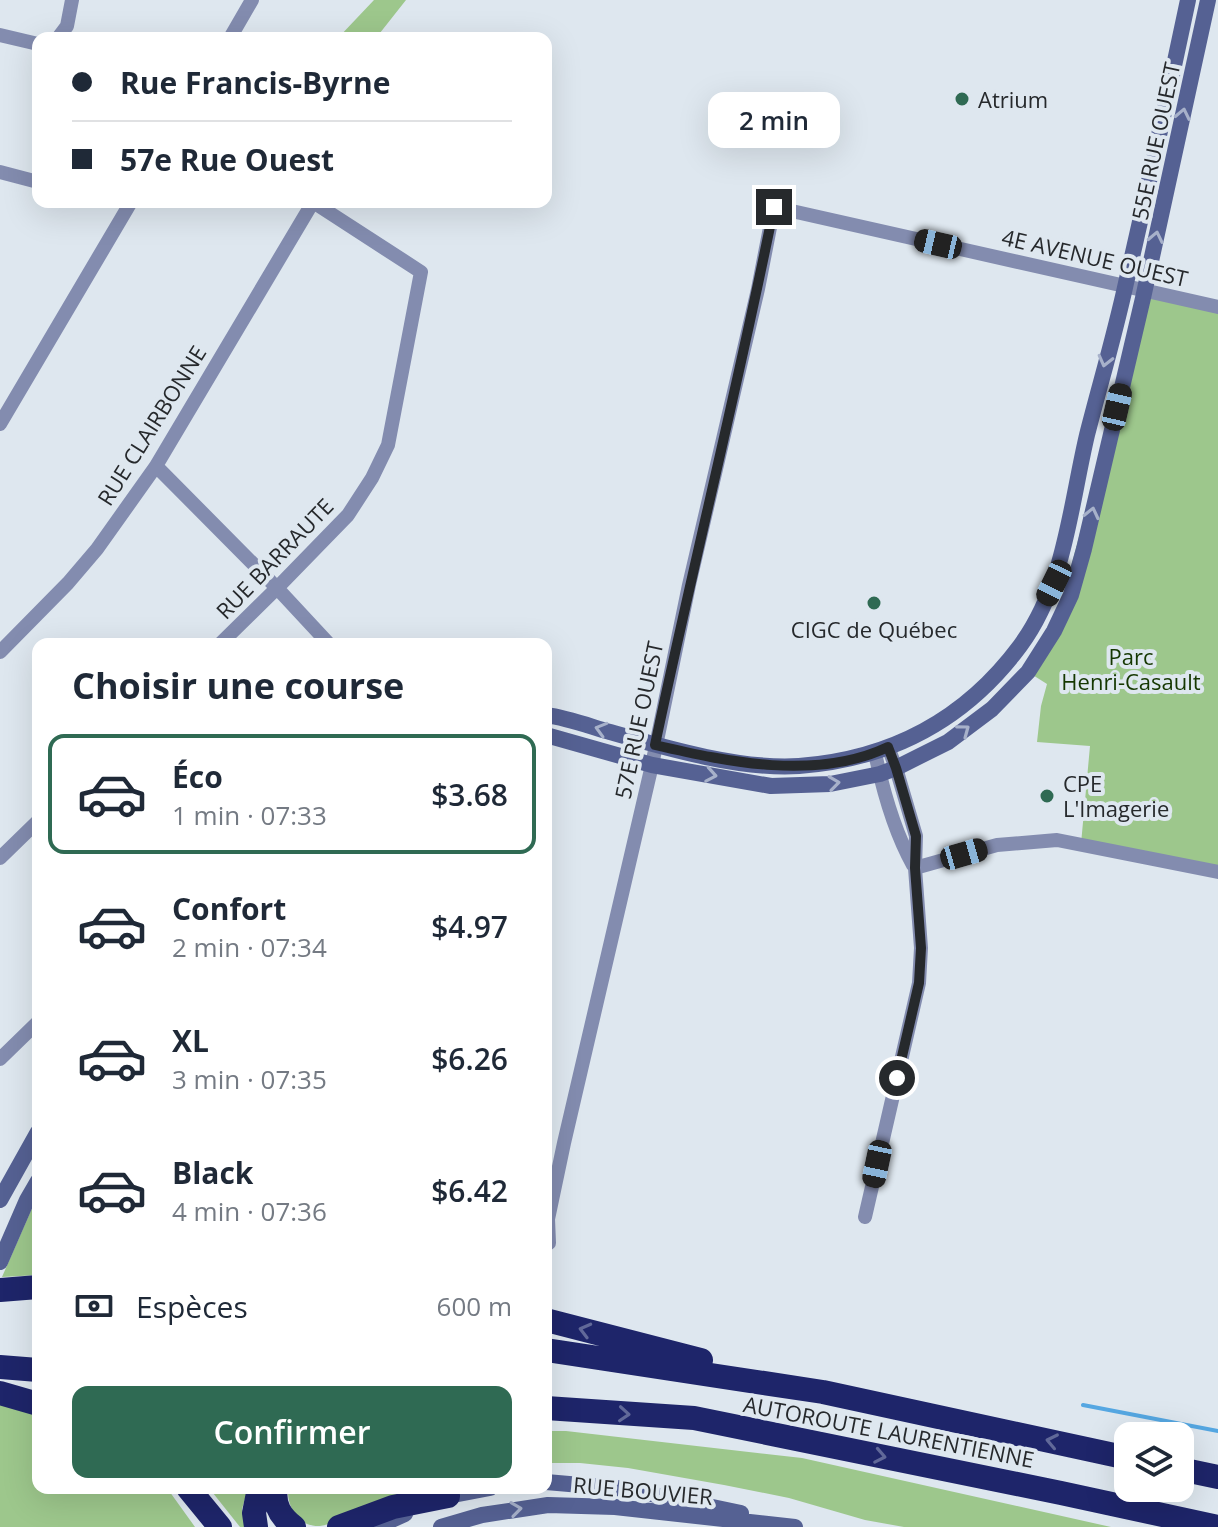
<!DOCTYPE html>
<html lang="fr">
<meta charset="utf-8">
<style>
:root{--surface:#fff;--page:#f2f2f3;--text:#1f2937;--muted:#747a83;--line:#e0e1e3;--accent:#2f6a53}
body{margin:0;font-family:"Open Sans",sans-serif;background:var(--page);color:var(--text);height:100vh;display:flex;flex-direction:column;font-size:30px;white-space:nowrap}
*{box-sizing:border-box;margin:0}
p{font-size:26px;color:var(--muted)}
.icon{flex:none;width:44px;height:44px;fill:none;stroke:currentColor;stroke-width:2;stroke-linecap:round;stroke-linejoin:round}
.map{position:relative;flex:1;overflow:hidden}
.drawer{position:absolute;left:32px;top:638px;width:520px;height:856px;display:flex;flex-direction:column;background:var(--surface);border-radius:16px;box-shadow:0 8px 32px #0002}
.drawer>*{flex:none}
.hud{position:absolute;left:32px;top:32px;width:520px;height:176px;border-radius:16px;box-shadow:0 8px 32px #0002;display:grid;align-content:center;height:176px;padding:0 40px;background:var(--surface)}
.fabs{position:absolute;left:1114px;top:1422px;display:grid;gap:16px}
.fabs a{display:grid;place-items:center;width:80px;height:80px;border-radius:16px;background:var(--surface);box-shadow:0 8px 32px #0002;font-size:40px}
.end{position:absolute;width:36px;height:36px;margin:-18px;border:10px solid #26292c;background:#fff;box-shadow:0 0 0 4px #fff}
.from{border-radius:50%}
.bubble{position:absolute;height:56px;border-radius:16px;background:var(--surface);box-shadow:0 8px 32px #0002;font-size:26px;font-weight:600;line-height:56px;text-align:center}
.car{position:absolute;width:24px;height:48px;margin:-24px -12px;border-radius:10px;box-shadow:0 0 6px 2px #0007;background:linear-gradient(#222 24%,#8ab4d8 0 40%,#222 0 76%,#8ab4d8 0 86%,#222 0)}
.hud b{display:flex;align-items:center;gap:28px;height:76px;font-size:30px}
.hud b+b{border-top:2px solid var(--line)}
.hud i{width:20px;height:20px;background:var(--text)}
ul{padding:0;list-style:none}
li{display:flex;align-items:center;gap:24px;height:120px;margin:0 16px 12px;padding:0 24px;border:4px solid transparent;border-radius:16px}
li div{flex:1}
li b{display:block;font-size:30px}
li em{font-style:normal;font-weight:600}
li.on{border-color:var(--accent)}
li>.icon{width:72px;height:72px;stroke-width:1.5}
h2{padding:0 40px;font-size:36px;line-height:96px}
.pay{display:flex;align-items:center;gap:20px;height:88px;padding:0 40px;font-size:30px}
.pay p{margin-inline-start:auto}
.cta{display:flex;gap:16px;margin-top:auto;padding:16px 40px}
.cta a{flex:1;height:92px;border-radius:16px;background:var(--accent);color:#fff;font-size:32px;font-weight:600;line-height:92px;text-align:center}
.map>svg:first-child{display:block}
.green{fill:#9dc78c}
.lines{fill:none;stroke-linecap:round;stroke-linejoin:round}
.stream{stroke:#55a7e2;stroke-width:4}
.street{stroke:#838caf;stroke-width:14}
.secondary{stroke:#556193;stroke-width:16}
.highway{stroke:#1e256a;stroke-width:24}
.oneway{stroke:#a7b1ca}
.oneway2{stroke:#616999}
.route{stroke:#26292c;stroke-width:10}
.poi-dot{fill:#2f6a53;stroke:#dee7ef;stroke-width:3}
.labels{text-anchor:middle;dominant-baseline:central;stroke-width:8;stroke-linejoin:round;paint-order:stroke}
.poi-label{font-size:22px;fill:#26292c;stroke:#dee7ef;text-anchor:start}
.street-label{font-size:22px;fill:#26292c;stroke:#dee7ef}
.park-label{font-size:22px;fill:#153701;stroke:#dee7ef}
</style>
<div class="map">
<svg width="1218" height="1527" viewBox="0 0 1218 1527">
<rect width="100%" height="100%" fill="#dee7ef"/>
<path class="green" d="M374,0H406L376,38H338Z
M1144,291L1218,307V872L1081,844L1090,746L1037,742L1041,706L1047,684L1028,672L1054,631Z
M38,1199V1275L2,1277L33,1206Z
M0,1402L38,1412V1488H167L195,1527H0Z
M546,1431H566L802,1458L1111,1527H904L865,1520L789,1498L724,1485L628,1468L580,1463H546Z
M209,1488H248L242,1509L246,1527H240Z
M288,1488H415C395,1495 376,1503 356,1512C345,1517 333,1524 320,1526C298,1527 287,1507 288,1488Z"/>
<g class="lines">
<path class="stream" d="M1083,1405L1218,1431"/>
<path class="street" d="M0,35L38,44
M58,38L67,26L72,0
M230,38L252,0
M0,172L38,182
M0,424L131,202
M156,466L277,588L329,644
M0,652L68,583L97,549L156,466L313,202L421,272L388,445L372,478L348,515L277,588L220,644
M875,753C883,791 894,831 913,865
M0,858L38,821
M915,868L997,845L1057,840L1218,872
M0,1059L38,1022
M865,1217L919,983L921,948L915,868L916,836L896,768L888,747
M549,1243L548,1219L564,1143L652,765L689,585L758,289L774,207L1218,307"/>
<path class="secondary" d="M546,715C568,718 589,726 610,732C666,748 741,770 799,766C891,759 965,720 1020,646C1065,585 1070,507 1087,435C1100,384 1115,334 1126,283C1148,189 1168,94 1188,0
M546,735L652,765L771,786L830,784L880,774L896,768L948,742L992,709L1028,672L1054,631L1071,595L1084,549L1143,298L1208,0
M0,1200L38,1132
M0,1262L27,1200L38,1181
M546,1482L627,1489L741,1513
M441,1499L448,1496L490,1488
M376,1527L405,1514
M441,1527L482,1515L548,1505L615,1507L795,1527"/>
<path class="highway" d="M0,1290L38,1287
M546,1320L701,1360
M546,1350L823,1392L1128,1458
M0,1367L38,1370
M0,1393L38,1404
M546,1408L694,1418L1061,1493L1218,1527
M1180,1469L1218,1477
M188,1488L220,1527
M276,1488C273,1505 281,1517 294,1527
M256,1527L254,1513L259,1488
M339,1527L393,1507L448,1496"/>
</g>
<defs><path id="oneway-chevron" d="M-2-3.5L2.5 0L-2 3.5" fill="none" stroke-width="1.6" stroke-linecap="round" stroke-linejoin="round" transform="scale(2)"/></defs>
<g class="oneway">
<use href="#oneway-chevron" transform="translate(1183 114) rotate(-78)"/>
<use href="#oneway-chevron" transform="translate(1156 237) rotate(-78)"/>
<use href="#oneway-chevron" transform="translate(1105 361) rotate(104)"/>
<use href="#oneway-chevron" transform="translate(1092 513) rotate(-77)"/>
<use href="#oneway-chevron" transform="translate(601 729) rotate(-164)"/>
<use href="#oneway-chevron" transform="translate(964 730) rotate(-37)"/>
<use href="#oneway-chevron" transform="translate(711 775) rotate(10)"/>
<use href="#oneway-chevron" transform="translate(834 783) rotate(-8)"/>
<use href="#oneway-chevron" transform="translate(516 1509) rotate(-8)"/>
</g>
<g class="oneway2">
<use href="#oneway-chevron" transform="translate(585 1330) rotate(-165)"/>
<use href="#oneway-chevron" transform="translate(624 1414) rotate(4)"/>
<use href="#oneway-chevron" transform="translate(1052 1441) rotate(-168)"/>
<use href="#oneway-chevron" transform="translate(880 1456) rotate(11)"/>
</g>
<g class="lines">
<path class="route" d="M774,207C738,387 693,565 655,745C728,762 816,781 888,747L896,768L916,836L915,868L921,948L919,983L897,1078"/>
</g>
<g class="poi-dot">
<circle cx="962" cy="99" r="8"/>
<circle cx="874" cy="603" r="8"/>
<circle cx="1047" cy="796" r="8"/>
</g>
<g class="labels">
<g class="poi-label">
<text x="978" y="99">Atrium</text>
<text x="874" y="629" text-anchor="middle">CIGC de Québec</text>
<text x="1063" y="783">CPE<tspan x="1063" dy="25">L'Imagerie</tspan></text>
</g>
<g class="street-label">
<text transform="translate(1155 141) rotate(-78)">55E RUE OUEST</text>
<text transform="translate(1095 257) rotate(13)">4E AVENUE OUEST</text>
<text transform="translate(151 425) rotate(-58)">RUE CLAIRBONNE</text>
<text transform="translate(274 558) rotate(-46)">RUE BARRAUTE</text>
<text transform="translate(638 720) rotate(-78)">57E RUE OUEST</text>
<text transform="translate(889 1431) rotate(11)">AUTOROUTE LAURENTIENNE</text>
<text transform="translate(643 1490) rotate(5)">RUE BOUVIER</text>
</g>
<g class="park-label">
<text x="1131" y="656">Parc<tspan x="1131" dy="25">Henri-Casault</tspan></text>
</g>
</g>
</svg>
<div class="fabs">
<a><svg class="icon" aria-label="layers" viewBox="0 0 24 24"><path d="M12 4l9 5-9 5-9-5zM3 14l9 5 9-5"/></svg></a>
</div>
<i class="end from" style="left:897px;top:1078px"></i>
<i class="end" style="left:774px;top:207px"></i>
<div class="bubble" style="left:708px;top:92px;width:132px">2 min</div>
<i class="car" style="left:938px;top:244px;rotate:283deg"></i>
<i class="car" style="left:1117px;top:407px;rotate:13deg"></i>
<i class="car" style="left:1054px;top:583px;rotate:206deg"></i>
<i class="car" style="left:964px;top:854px;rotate:74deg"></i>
<i class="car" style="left:877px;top:1164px;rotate:192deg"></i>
<div class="hud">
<b><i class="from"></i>Rue Francis-Byrne</b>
<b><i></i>57e Rue Ouest</b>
</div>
<section class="drawer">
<h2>Choisir une course</h2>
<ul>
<li class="on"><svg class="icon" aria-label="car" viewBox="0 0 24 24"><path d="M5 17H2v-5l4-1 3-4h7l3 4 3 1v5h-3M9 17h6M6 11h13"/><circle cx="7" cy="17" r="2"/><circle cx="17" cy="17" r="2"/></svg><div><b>Éco</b><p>1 min · 07:33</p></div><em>$3.68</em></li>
<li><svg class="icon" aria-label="car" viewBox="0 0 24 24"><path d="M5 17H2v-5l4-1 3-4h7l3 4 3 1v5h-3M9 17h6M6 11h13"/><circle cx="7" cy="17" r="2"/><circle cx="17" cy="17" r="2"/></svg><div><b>Confort</b><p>2 min · 07:34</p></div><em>$4.97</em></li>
<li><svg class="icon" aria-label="car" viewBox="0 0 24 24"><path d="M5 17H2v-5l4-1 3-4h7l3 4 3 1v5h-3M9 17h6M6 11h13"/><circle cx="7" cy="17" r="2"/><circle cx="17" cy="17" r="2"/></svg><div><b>XL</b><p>3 min · 07:35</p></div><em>$6.26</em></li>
<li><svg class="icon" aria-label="car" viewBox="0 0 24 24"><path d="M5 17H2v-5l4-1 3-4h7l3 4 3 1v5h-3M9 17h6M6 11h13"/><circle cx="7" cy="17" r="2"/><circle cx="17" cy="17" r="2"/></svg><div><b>Black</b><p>4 min · 07:36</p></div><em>$6.42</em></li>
</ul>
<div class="pay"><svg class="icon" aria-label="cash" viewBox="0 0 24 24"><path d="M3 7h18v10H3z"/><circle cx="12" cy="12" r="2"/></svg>Espèces<p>600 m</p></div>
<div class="cta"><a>Confirmer</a></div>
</section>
</div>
